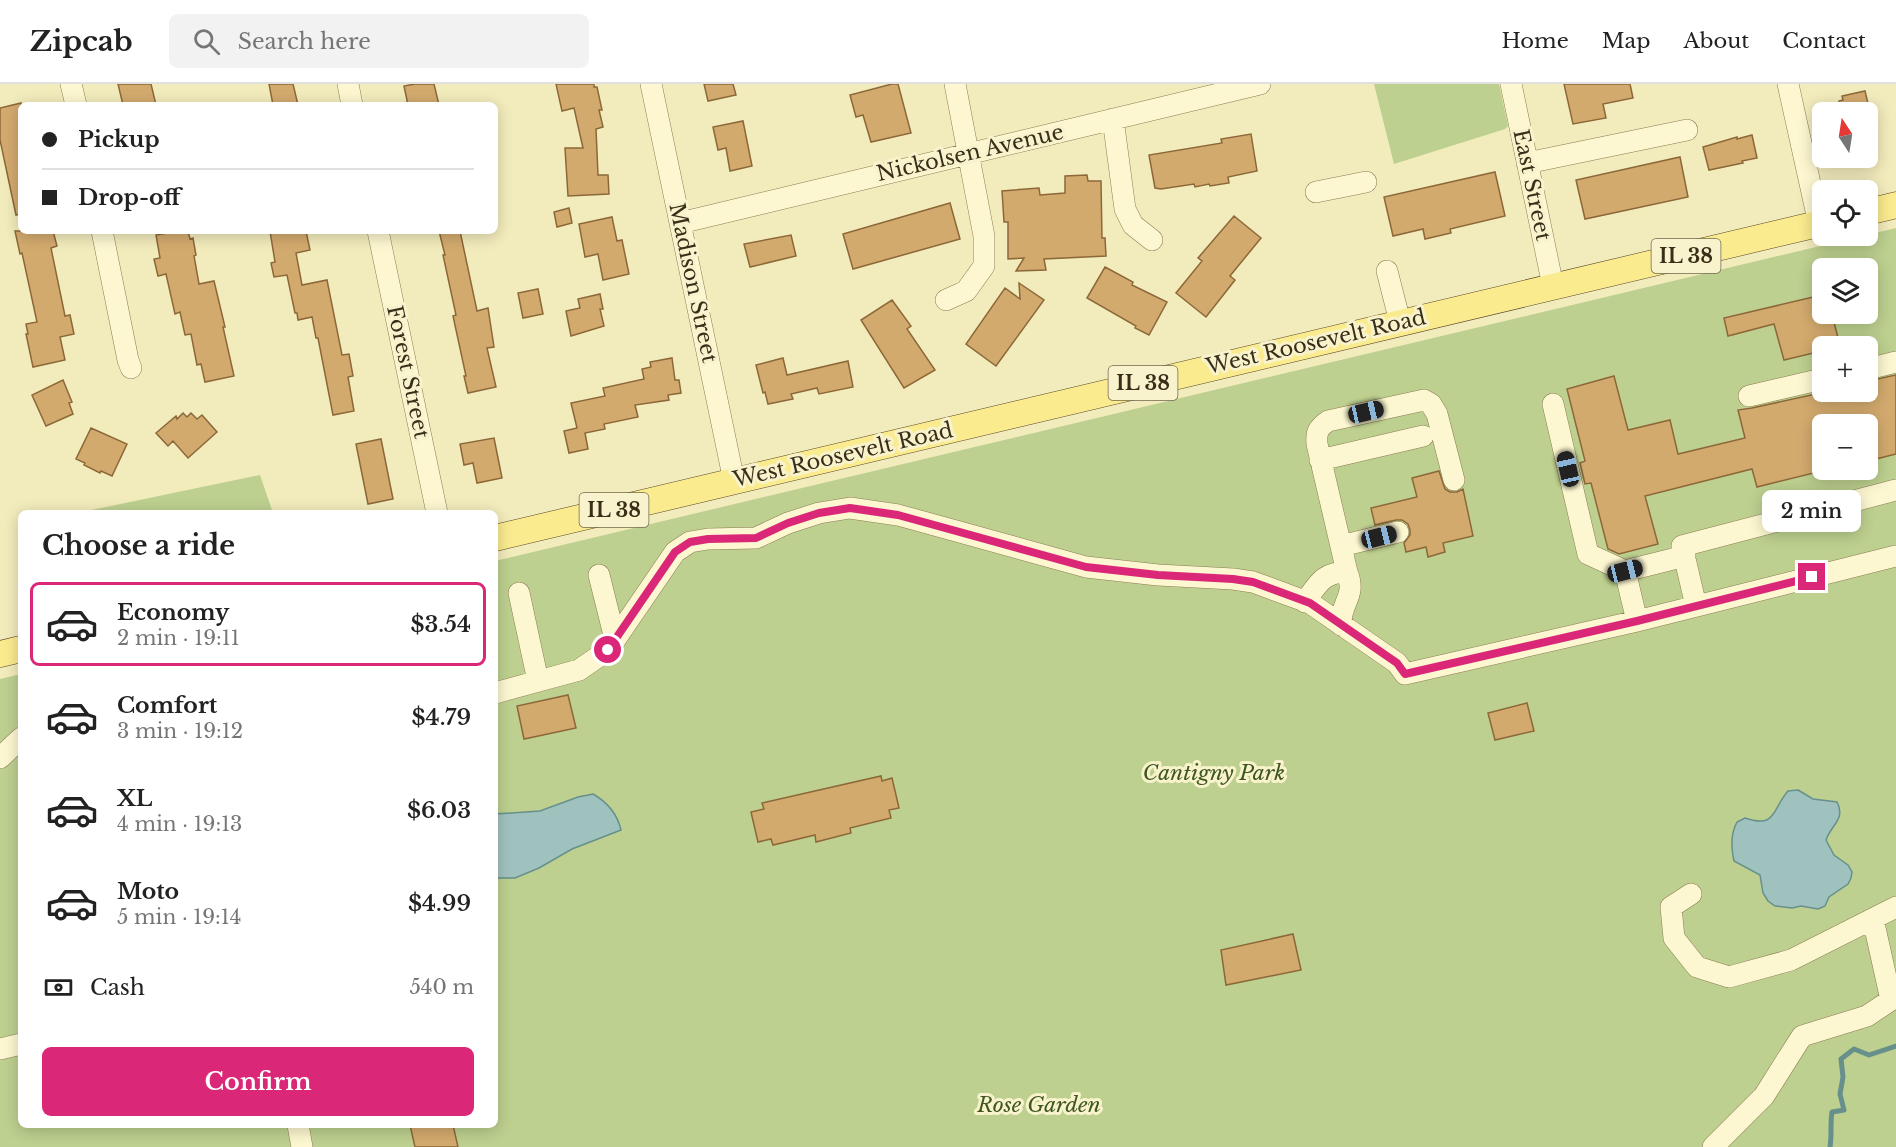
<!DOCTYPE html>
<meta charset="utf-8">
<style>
:root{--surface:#fff;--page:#f2f2f2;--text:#222;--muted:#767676;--line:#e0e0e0;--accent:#db2777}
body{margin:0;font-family:"Libre Baskerville",serif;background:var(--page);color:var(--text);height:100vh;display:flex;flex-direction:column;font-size:22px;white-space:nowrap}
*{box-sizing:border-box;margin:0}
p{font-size:20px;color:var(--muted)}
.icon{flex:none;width:33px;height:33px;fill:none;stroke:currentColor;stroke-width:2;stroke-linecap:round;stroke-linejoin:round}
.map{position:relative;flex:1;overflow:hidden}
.sheet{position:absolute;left:18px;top:426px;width:480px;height:618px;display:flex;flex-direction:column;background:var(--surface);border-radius:9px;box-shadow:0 3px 15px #0003}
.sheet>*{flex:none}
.guide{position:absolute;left:18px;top:18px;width:480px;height:132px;border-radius:9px;box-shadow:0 3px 15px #0003;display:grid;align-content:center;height:132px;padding:0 24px;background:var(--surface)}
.needle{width:39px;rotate:348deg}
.controls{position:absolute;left:1812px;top:18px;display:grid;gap:12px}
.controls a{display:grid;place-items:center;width:66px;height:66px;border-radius:9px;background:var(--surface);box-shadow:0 3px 15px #0003;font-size:30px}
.end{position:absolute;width:27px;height:27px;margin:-14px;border:8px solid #db2777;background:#fff;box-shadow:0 0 0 3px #fff}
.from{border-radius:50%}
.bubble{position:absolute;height:42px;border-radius:9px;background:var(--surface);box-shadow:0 3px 15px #0003;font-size:20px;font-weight:600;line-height:42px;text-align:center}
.car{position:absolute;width:18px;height:36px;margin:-18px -9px;border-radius:8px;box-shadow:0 0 4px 2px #0007;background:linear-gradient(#222 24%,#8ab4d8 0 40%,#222 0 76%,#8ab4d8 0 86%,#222 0)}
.guide b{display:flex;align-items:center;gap:21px;height:57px;font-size:22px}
.guide b+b{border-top:2px solid var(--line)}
.guide i{width:15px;height:15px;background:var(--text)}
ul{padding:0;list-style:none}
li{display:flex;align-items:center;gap:18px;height:84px;margin:0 12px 9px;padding:0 12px;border:3px solid transparent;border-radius:9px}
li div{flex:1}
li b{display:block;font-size:22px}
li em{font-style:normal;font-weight:600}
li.selected{border-color:var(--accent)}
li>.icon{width:54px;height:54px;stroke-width:1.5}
h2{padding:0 24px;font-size:27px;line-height:72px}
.pay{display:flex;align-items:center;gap:15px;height:66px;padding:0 24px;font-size:22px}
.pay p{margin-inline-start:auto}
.action{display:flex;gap:12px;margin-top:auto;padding:12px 24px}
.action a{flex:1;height:69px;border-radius:9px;background:var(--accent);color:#fff;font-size:24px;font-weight:600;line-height:69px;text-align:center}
header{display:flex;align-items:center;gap:36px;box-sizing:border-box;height:84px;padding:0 30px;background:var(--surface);border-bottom:2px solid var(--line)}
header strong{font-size:28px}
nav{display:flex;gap:33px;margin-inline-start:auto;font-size:21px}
.search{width:420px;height:54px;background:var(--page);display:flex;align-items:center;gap:15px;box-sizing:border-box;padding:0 21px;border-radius:9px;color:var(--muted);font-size:22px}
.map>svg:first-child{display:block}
.green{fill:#bdd08f;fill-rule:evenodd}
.water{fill:#a0c2be;stroke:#67908d;stroke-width:1.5}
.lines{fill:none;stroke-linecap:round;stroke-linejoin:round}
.stream{stroke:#67908d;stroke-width:5}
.building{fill:#d3aa6e;stroke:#8c6838;stroke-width:1.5}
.minor-casing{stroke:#8b7b54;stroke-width:22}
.major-casing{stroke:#584729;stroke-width:27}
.minor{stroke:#fcf7d0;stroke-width:21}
.major{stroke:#faeb8f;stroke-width:26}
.route{stroke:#db2777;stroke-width:8}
.labels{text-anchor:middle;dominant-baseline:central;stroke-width:6;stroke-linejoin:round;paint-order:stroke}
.shield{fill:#f8f3cc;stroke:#72694f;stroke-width:1.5}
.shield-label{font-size:20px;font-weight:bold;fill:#382e1a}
.street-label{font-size:21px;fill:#382e1a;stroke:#f8f3cc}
.park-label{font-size:21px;font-style:italic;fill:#3f571f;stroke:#f8f3cc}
</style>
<header>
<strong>Zipcab</strong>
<div class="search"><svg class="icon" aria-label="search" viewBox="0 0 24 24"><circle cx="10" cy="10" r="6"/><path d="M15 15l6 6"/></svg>Search here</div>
<nav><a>Home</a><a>Map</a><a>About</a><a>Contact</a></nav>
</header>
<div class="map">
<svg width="1896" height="1063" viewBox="0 0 1896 1063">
<rect width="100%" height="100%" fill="#f2ebbc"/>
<path class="green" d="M1374,0H1499L1508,42L1505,45L1394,80Z
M1896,144V1063H0V595L21,590V1041H495V477ZM1822,184H1868V230H1822ZM1822,262H1868V308H1822ZM1822,340H1868V386H1822Z
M260,391L273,429H77Z"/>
<path class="water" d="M1798,706L1813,715L1837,718C1846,735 1831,741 1826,756L1834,771L1848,781L1852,788L1851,794L1848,800L1829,813L1825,822L1818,825L1801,822L1792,824L1775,822L1768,817L1763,809L1760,791L1734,777C1731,764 1731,749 1737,738L1745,734C1777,745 1772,725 1788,707Z
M593,710C607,718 617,729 621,746L572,765L539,784L515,794H495V730L540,727L578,713Z"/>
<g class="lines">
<path class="stream" d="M1830,1063C1832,1051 1830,1040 1832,1028L1844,1026L1840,1010L1843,993L1841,975L1854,965L1869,971L1896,962"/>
</g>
<path class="building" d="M118,0H151L156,21H123Z
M269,0H293L298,21H273Z
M415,0H434L439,21H408L404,2Z
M556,0H594V3H597L602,26H599L603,43L596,45L598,91H608L609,110L568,112L565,64H583L574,24L562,27Z
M704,0H733L736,11L708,17Z
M892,0H898L911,49L871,58L863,31L856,33L850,11Z
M1564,0H1630L1633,14L1603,20L1606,34L1573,40Z
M1865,7L1870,28H1841L1839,17L1843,16L1842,12Z
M21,19V130L16,131L0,56V24Z
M743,37L752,82L730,87L726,64L718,66L713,43Z
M1251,50L1257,87L1228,93L1229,99L1210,102L1209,100L1195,103L1194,100L1161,105L1155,104L1149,71L1222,59L1221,55Z
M1752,51L1757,74L1742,77L1743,79L1709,86L1703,63L1737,53V55Z
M1680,73L1688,113L1585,135L1576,96Z
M1495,88L1505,132L1450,145L1451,149L1425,155L1423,145L1393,152L1384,113Z
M1087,91L1088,97H1101L1102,154H1105L1106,172L1044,175L1046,186L1016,187L1024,174L1008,175V138H1004L1002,107L1039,104L1040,111L1065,109V92Z
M950,119L960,155L853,185L843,150Z
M569,124L572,139L557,143L554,128Z
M1234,132L1261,154L1230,192L1235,196L1206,233L1176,209L1202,177L1198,174Z
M612,133L617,157L622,156L629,190L603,196L598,170L585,173L579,140Z
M15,147H53L57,162L51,164L65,232L70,231L74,250L60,253L65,276L33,283L26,250H28L26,240L37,238L22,169L20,170Z
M179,147H188L190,155L193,154L196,171L194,172L199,200L214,197L225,243H223L234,292L205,298L201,280L197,281L191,250L185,251L180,228L175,230L166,190L158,192L154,175L160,174L156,151Z
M270,147H306L310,166L296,169L302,201L327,196L342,271L349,270L353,292L348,293L354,327L333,331L318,254H316L312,233L298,236L297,229H295L287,191L274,193L271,179L275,178Z
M439,147H460L477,227L488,224L494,263L487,264L496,303L468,309L464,292H466L453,232L456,231L443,171H445Z
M791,151L796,172L750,183L744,160Z
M1105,183L1133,198L1132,201L1167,218L1149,251L1135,244L1136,242L1087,214Z
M1019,199L1044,216L996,282L966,260L1005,204L1020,215Z
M538,205L543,230L523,234L518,209Z
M600,210L603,225H600L604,242L571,252L566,227L580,224L578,215Z
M1822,211V230H1832L1840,262H1822V267L1784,276L1774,240L1728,252L1724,234Z
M892,216L911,242L907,245L935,286L904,304L861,236Z
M672,274L675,296H679L681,309L668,311L669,316L635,321L638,333L604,340L605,345L585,349L588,365L569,369L564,347L577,344L571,319L605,312L603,304L644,295L642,285L651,283L650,278Z
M783,274L787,291L848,277L853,303L819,310L817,304L791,310L793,315L768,320L765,308L763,309L756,281Z
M1896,291V370L1868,377V340H1822V387L1757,403L1752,385L1645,412L1658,460L1619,470L1608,465L1591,399L1585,400L1580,379L1585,377L1567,305L1614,292L1628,346L1670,336L1678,370L1745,354L1738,326L1752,324L1825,308H1868V297Z
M63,296L72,318L69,319L73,330L46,342L32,311Z
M183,329L187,333L191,329L197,335L202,331L217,348L188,374L173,357L168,362L156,349L176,332L177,335Z
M91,344L127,360L112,392L101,387L100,389L84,381L85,379L76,375Z
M494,354L502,394L477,399L473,379L464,381L460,360Z
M381,355L393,415L368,420L356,360Z
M1439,387L1445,405L1450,408H1457L1463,405L1473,452L1443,459L1445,468L1428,473L1426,463L1406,468L1404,459L1410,451V446L1408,440L1402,436H1396L1375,441L1371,424L1417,413L1412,394Z
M568,611L576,644L524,655L517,622Z
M1527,619L1534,647L1495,656L1488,629Z
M881,692L882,697L892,694L899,724L889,726L891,734L850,744L851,749L816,758L815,751L773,761L771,755L758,758L751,728L764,725L762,719Z
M1293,850L1301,886L1226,901L1221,866Z
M410,1041H453L458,1063H415Z"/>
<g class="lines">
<g class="minor-casing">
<path id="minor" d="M71,0L76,21
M348,0L352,21
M651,0L734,397
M1511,0L1553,202
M1788,0L1819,140
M1113,35L1125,125L1133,141L1152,156
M1527,79L1687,46
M1316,108L1366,98
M680,139L1260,0
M102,147L128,276L131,284
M378,147L437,429
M1387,187L1400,238
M946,216L966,207L984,182V152L955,0
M1868,285L1896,278
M1749,312L1822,295
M1553,320L1588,470L1625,487
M1320,376L1423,352
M1341,462L1398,448
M599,491L615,555
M519,509L538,597
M1305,518C1318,500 1323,488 1347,488
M1696,522L1682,462L1896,406
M1637,537L1625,487L1685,472
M1341,541C1340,518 1357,513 1347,488L1317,360C1316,348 1318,344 1328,337L1424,316L1431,320L1437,330L1454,396
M495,609L579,586L608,566L675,468L690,458L708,455L756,454L788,439L819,429L850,424L898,431L1086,483L1158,491L1233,495L1253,498L1310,519L1397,579L1405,590L1637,537L1896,472
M0,674L21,654
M1691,810L1671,823L1674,854L1697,883L1729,893L1791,876L1896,823
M0,965L21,960
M298,1041L302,1063
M1713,1063L1764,1012L1802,952L1867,932L1891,916L1873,835"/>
</g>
<g class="major-casing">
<path id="major" d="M1868,128L1896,121
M495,454L1822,139
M0,570L21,565"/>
</g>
<use href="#minor" class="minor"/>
<use href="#major" class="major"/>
</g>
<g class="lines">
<path class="route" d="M608,566L675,468L690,458L708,455L756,454L788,439L819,429L850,424L898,431L1086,483L1158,491L1233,495L1253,498L1310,519L1397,579L1405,590L1637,537L1812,493"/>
</g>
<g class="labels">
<g class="shield">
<rect x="1651.5" y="155" width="69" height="34" rx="4.5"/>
<rect x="1108.5" y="282" width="69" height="34" rx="4.5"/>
<rect x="579.5" y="409" width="69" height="34" rx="4.5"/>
</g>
<g class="shield-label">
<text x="1686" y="172">IL 38</text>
<text x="1143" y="299">IL 38</text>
<text x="614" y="426">IL 38</text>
</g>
<g class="street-label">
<text transform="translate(970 69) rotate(-13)">Nickolsen Avenue</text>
<text transform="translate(1532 101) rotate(78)">East Street</text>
<text transform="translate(693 199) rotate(78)">Madison Street</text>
<text transform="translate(1316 258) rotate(-13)">West Roosevelt Road</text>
<text transform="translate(408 288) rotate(78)">Forest Street</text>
<text transform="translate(843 371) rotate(-13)">West Roosevelt Road</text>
</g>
<g class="park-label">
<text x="1214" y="689">Cantigny Park</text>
<text x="1039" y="1021">Rose Garden</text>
</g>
</g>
</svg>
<div class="controls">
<a><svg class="needle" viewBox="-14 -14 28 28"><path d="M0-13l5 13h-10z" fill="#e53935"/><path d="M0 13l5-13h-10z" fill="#767676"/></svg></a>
<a><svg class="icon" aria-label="locate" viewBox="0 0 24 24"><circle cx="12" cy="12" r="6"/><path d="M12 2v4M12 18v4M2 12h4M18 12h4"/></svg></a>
<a><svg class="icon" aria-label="layers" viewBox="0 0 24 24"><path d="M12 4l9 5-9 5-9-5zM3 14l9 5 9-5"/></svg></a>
<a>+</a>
<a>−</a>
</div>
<i class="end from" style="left:608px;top:566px"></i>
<i class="end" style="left:1812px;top:493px"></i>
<div class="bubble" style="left:1762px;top:406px;width:99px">2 min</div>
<i class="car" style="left:1366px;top:328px;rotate:77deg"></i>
<i class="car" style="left:1568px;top:385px;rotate:347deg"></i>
<i class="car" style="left:1379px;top:453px;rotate:76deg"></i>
<i class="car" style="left:1625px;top:487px;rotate:76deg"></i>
<div class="guide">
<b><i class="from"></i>Pickup</b>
<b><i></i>Drop-off</b>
</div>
<section class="sheet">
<h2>Choose a ride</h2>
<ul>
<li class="selected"><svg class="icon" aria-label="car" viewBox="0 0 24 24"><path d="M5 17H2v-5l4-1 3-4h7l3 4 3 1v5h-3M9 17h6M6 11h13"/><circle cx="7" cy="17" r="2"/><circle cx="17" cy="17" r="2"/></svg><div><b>Economy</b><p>2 min · 19:11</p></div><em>$3.54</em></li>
<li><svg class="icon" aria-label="car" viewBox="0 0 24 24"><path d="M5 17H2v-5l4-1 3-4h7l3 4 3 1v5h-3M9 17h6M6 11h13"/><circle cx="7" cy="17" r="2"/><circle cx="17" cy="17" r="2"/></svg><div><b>Comfort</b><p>3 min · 19:12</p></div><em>$4.79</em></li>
<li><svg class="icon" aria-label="car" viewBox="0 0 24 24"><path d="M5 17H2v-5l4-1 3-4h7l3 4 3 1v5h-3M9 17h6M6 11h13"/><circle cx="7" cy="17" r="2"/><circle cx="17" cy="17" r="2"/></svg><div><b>XL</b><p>4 min · 19:13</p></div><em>$6.03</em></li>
<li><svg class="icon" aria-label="car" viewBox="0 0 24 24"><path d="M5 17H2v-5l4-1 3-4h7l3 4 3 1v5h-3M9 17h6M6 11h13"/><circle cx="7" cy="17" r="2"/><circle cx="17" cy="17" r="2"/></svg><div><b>Moto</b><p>5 min · 19:14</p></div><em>$4.99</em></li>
</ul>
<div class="pay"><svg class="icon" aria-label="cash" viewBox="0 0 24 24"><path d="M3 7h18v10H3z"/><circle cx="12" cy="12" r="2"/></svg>Cash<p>540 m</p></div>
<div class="action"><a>Confirm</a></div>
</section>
</div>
